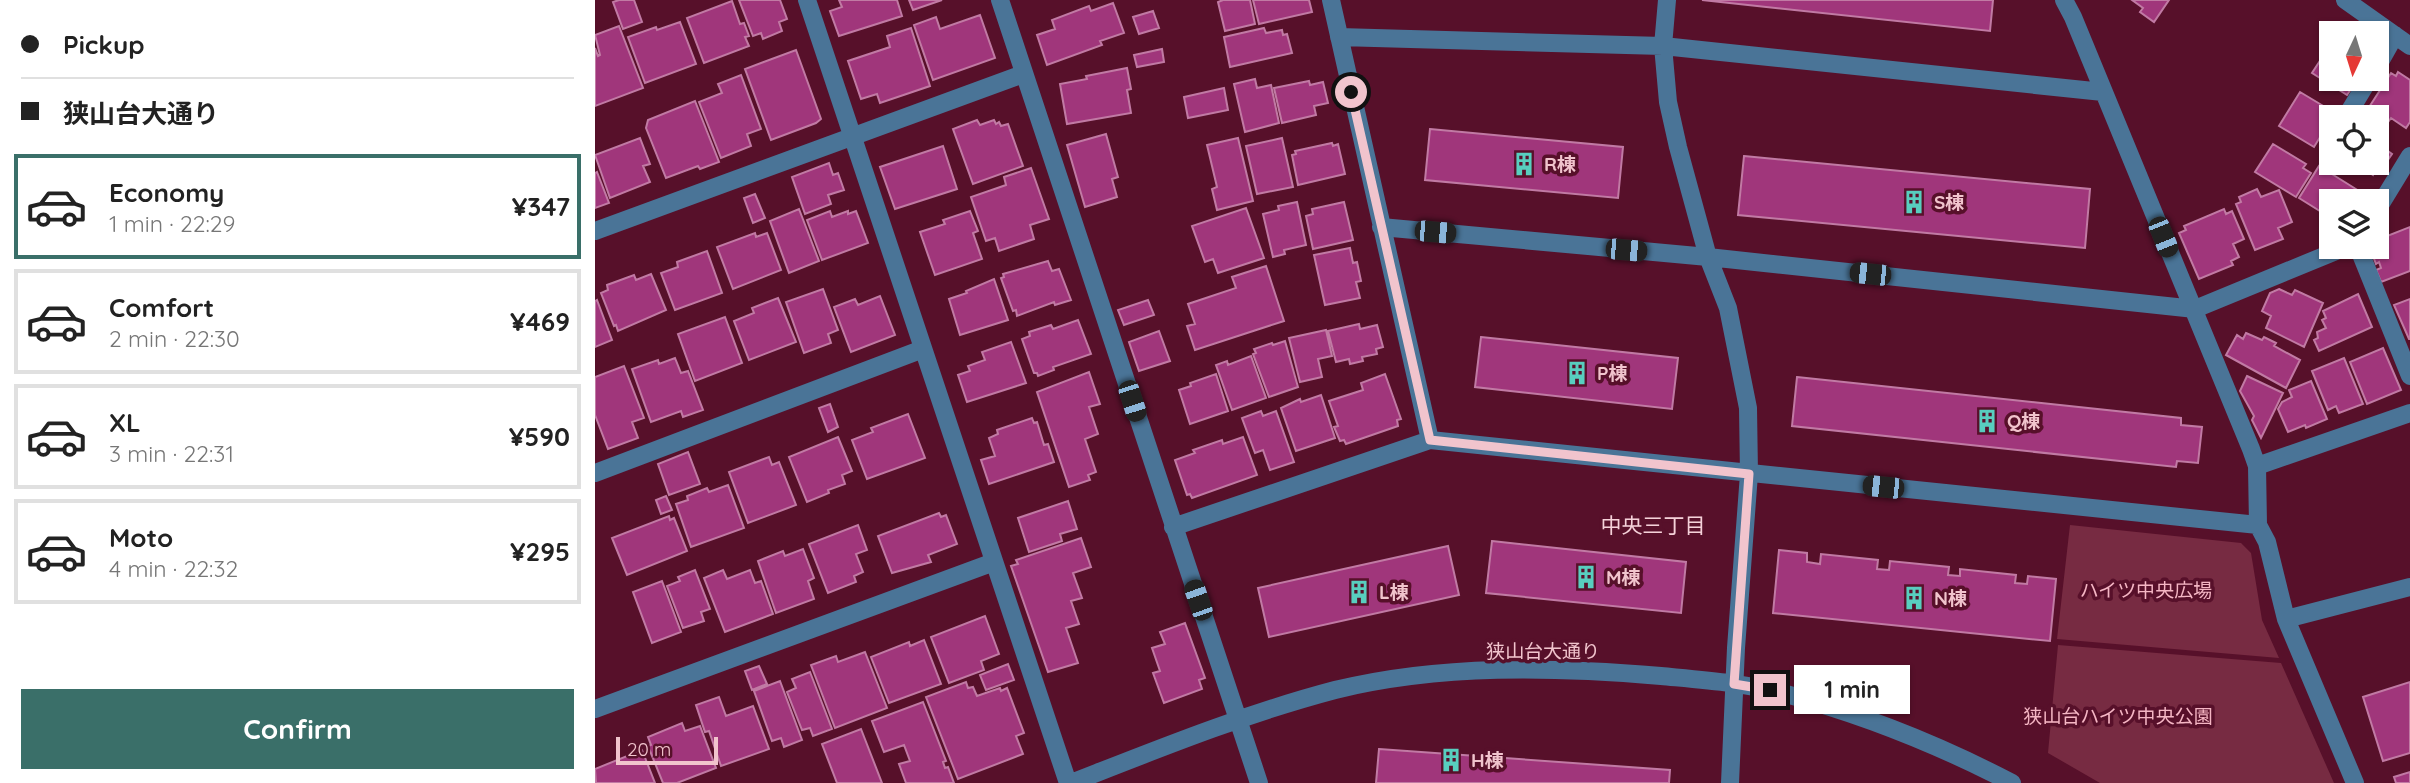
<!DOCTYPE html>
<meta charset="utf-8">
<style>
:root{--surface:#fff;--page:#f2f2f2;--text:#222;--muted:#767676;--line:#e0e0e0;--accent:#3a6f69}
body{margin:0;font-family:Quicksand,"Noto Sans JP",sans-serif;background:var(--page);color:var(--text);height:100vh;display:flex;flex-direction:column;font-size:26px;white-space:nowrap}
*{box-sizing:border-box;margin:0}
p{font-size:23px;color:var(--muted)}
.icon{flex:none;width:38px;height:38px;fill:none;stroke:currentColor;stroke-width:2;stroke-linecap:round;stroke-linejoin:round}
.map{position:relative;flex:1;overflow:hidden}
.details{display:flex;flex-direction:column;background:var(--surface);width:595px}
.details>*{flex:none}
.guide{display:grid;align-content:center;height:154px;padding:0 21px;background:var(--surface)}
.needle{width:46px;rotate:184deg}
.tools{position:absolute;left:1724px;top:21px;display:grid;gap:14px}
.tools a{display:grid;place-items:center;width:70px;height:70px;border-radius:0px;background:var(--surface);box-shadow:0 2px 5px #0004;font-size:35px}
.scale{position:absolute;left:21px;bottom:18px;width:102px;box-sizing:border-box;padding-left:7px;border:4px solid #f1c4cd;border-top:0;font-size:19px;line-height:24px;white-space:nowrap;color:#f1c4cd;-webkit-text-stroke:5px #57102a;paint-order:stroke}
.end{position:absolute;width:32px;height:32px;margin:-16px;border:9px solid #f1c4cd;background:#111;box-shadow:0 0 0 4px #111}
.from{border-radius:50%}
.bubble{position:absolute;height:49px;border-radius:0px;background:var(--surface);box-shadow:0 2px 5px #0004;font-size:23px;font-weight:700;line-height:49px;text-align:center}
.car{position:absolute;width:21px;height:42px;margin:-21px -10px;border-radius:9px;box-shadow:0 0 5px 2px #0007;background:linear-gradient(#222 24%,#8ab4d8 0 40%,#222 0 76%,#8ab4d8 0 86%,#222 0)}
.guide b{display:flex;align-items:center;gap:24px;height:66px;font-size:26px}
.guide b+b{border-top:2px solid var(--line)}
.guide i{width:18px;height:18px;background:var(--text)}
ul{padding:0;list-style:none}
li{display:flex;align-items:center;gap:21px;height:105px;margin:0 14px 10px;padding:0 7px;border:4px solid var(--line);border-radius:0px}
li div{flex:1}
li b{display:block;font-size:26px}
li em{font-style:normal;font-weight:700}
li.selected{border-color:var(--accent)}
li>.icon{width:63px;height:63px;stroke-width:1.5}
.cta{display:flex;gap:14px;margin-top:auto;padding:14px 21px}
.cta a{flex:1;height:80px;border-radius:0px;background:var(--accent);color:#fff;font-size:28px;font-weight:700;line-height:80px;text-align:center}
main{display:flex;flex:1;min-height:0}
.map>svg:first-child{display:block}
.green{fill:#772b42}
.building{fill:#a0367b;stroke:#c17aa4;stroke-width:2}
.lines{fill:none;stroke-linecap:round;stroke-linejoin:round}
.minor{stroke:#4a7497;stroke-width:18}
.route{stroke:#f1c4cd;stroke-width:9}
.labels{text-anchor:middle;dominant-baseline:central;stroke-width:7;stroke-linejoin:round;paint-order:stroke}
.poi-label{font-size:19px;font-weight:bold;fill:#f1c4cd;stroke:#57102a;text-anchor:start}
.park-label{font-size:19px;fill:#f5b6c4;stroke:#57102a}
.street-label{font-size:19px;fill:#f1c4cd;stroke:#57102a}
.neighbourhood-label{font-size:21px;fill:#f5d1d9;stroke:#57102a}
</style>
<main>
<section class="details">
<div class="guide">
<b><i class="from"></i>Pickup</b>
<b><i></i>狭山台大通り</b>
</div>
<ul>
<li class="selected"><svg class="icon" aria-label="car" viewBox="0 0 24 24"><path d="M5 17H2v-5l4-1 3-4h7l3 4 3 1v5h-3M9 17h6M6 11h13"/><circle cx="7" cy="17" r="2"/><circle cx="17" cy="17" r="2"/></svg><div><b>Economy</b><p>1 min · 22:29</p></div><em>¥347</em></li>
<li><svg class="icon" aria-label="car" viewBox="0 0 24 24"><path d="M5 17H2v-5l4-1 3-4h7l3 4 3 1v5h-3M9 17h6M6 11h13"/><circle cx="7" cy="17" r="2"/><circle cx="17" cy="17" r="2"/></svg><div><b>Comfort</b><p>2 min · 22:30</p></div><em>¥469</em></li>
<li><svg class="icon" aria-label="car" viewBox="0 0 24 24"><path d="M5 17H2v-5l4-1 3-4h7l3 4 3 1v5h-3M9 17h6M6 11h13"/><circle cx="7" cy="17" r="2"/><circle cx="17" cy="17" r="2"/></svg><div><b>XL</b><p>3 min · 22:31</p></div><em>¥590</em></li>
<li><svg class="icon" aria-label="car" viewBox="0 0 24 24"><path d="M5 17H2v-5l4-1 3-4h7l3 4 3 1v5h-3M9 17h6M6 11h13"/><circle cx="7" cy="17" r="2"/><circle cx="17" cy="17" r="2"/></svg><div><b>Moto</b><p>4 min · 22:32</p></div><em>¥295</em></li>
</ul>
<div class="cta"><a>Confirm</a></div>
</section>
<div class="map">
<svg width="1815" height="783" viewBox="0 0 1815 783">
<rect width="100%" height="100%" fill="#57102a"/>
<path class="green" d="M1475,525L1646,543L1656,553L1667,620L1684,658L1462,639Z
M1463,645L1686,663L1739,783H1505L1453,753Z"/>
<path class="building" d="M24,0H39L47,22L28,29L18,2Z
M144,0H185L192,19L184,22L187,31L168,39L166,33L158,36Z
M244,0H302L307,16L244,36L235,11L247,7Z
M314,0H347L318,10Z
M628,0H655L660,24L630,31L623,2Z
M658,0H714L717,12L664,24Z
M1107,0H1398L1395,31Z
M1537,0H1574L1559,22L1545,12L1548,8Z
M137,1L145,24L149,23L154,36L150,37L154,46L109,63L92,18Z
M518,3L529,33L505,41L507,45L452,65L442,35L460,29L457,20L494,6L496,11Z
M558,11L564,28L544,34L538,17Z
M385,15L400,58L338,80L319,25L341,17L345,29Z
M85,22L101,64L50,83L33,37L61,27L62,30Z
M24,26L48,88L0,106V48L3,56L5,55L0,35Z
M316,28L335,86L285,103L282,94L266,99L253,61L295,47L292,36Z
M669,28L671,33L687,30L688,35L692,34L697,53L635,67L629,37Z
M1736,44V79H1763L1752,95L1717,73Z
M567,49L569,62L542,67L539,55Z
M201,50L226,119L221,123L176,140L150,69Z
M532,68L536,89L532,90L536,113L472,124L465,84L492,79L491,76Z
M1803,72L1815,80V122L1811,128L1796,118L1791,125L1771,112L1796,73L1801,76Z
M146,75L166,129L152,134L156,146L126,158L104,102L127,93L123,84Z
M660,79L662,88L676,85L684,123L650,132L639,84Z
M714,81L715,85L728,82L733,103L719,106L721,115L687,123L679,88Z
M629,88L633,110L593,118L589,97Z
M1705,92L1740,113L1719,147L1684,126Z
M100,101L124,162L105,169L103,166L71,178L51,128L53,120Z
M382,120L385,125L399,120L401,124L404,122L406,126L413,124L428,166L378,184L358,129Z
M835,129L1028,147L1023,198L830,180Z
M511,134L523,177L517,179L522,197L490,207L472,145Z
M45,138L55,164L48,166L55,182L15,198L0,155Z
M643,138L658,201L622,210L617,189L622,187L612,145Z
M687,138L698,187L662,194L651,146Z
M737,143L738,146L743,144L750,174L703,185L697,155L701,154L700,151Z
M1782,143L1797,154L1786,170L1782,168L1778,175L1769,169L1766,173L1750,163H1782Z
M1678,144L1711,164L1708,168L1716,173L1701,197L1660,172Z
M348,146L362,189L300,209L285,167Z
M1149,156L1495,189L1490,248L1143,215Z
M234,163L238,175L243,173L249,190L233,195L236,204L210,214L197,177Z
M1724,166L1764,191L1762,194L1766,196L1763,201H1736V218L1704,198Z
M436,168L454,219L435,225L439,239L404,251L400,238L391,241L376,197L411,185L409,177Z
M2,172L14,203L0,208V173Z
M1662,189L1666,197L1684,190L1697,222L1683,228L1688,239L1660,250L1641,204L1646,202L1644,197Z
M160,194L170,218L158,223L149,198Z
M702,202L711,245L689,250L690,254L678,257L668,214L684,210L683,206Z
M749,202L758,240L718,249L711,216L718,214L717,209Z
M651,208L669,258L623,273L618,259L610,262L597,226Z
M204,209L224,261L194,273L175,221Z
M1629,209L1631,214L1637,211L1649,239L1638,244L1644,257L1636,261L1638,265L1604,279L1584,233L1591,230L1589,226Z
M235,211L237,217L253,211V214L261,211L273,243L227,260L212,220Z
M375,211L383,231L378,233L387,259L340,275L325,232L350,224L348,220Z
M1815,227V271L1786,282L1781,270L1786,268L1784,262L1781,264L1775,248L1782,247V240Z
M160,233L161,237L172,233L186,270L138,289L122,247Z
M755,248L758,263L762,262L766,281L761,282L765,298L730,305L719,255Z
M112,251L127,293L80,310L66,273L83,267L82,262Z
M453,261L457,271L464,269L476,300L460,305L459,302L422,316L421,310L418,311L406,278L409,277L408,274Z
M671,266L689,321L600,350L592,326L600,324L593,304L641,288L637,277Z
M56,274L71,310L23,331L21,325L19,326L6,293L13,290L12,285L39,275L41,280Z
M399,279L413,320L365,335L354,299L372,293L371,291Z
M228,289L243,330L233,334L236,343L209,353L191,302Z
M1684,289L1697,295L1700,290L1728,303L1709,347L1671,328L1676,316L1667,311L1675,293Z
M1763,294L1777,327L1724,351L1719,340L1723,338L1722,332L1731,328L1727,320L1731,318L1728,311Z
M285,296L300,335L256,352L239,307L260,299L263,305Z
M183,298L201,342L154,360L139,321L159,313L157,308Z
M1815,299V339H1814L1799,305Z
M2,300L17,340L0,347V301Z
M553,300L559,315L529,325L523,310Z
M130,317L147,363L100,381L83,334Z
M483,320L496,354L458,367L459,370L443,376L442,373H439L427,339L435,336L434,332L456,325L458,329Z
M764,324L765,329L782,325L788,347L781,349L782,354L767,357L768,361L755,364L754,359L741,362L733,331Z
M731,330L737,356L723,359L727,377L705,382L694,338Z
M564,331L575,361L544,371L534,342Z
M1651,333L1667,340L1669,337L1681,343L1679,346L1705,360L1691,388L1631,355L1642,335L1648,339Z
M886,337L1083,358L1077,409L880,387Z
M690,341L703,387L674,397L658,354L661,353L659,349L677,343L678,345Z
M416,342L431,383L372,402L363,375L375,371L373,366L390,360L387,352Z
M1788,348L1806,390L1772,404L1755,362Z
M656,356L671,398L637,410L621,365L632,361L633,365Z
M80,358L86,373L93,371L108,410L88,417L86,411L56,422L37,369L63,360L64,364Z
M1749,358L1768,404L1744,413L1741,406L1733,410L1717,371Z
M29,366L49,418L37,422L43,438L13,449L0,415V377Z
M494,372L505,404L494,407L503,434L490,439L501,472L493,475L495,480L474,487L442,392Z
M621,374L633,411L595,424L584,390L596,386L595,383Z
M790,374L806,419L802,420L803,426L751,444L749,440L745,441L739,427L743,426L734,401L768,390L766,383Z
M1652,376L1688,393L1666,438L1657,420L1659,416L1645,391Z
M1202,377L1586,418V425L1607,427L1603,463L1582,461L1581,467L1197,426Z
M1716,381L1732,419L1711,428L1710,425L1693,432L1683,409L1687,402L1697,397L1694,390Z
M726,395L740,438L701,451L686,408L705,399L706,402Z
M235,404L243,427L233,432L224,408Z
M666,411L668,416L681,411L699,462L675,470L668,450L660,453L647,418Z
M313,414L330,458L272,479L257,440L278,432L276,428Z
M437,418L439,423L442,422L449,445L453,444L459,462L394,484L386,460L400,456L394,438L403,434L402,430Z
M243,437L257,471L247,475L250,484L233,490L234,493L212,502L194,457Z
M648,437L662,475L597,498L595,494L592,495L580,460L600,453L598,450L627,440L628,444Z
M93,452L105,484L74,495L63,464Z
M174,457L177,465L184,462L201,505L153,523L134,472Z
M133,485L149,528L96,547L81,504L93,500L92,496L112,488L114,492Z
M71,496L77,510L66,514L61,500Z
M473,501L482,529L465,534L467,541L434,552L423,518Z
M344,513L346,517L351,515L362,544L333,555L336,562L297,573L283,536Z
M74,516L75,520L79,518L92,551L32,575L17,538Z
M263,525L272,550L261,554L268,572L259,576L261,582L233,593L214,544Z
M486,538L496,567L478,573L487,598L476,601L484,624L471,628L483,663L453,672L416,566L423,564L421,560Z
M897,541L1091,562L1086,613L891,593Z
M853,546L864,595L674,637L663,588Z
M208,549L219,578L213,581L219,599L181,613L163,561L188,551L190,556Z
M1184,550L1212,553V562L1225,564L1226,554L1283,560L1282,569L1294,570L1295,561L1354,567L1353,575L1365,576V569L1421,575L1420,583L1432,584L1433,576L1461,579L1455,641L1178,613Z
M100,570L115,609L106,612L109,621L88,628L72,586L85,581L83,577Z
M128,570L132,579L155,570L160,583L166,581L178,614L130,632L109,578Z
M67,581L86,632L57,643L38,592Z
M390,616L404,654L386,661L389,670L354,683L336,637Z
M590,623L610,678L604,680L607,689L569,703L558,673L565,671L557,648L570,644L565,632Z
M329,640L346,684L294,703L276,657L314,642L315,646Z
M270,652L292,708L240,728L216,665L241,656L243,662Z
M413,664L419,680L391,690L385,675Z
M164,666L172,684L157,690L150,671Z
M215,672L237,729L218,736L215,728L207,730L192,692L201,688L197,679Z
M185,681L207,740L189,747L186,738L177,741L159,691Z
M371,682L373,688L378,687L382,696L405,688L406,691L412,688L429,733L421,736L428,754L363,779L331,697Z
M1815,682V753L1788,761L1768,697Z
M124,697L131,716L158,706L174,749L126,766L114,731L110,732L101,705Z
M328,702L351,761L348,762L350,768L353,767L359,783H311L304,764L315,761L309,745L289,752L277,721Z
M87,723L90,731L105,726L121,768L82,783H68L53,746L56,745L53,737Z
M266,729L287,783H242L227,744Z
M784,749L1075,770L1074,783H781Z
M47,750L60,783H1L0,769Z
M1815,772V783H1801L1799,777Z"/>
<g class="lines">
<path class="minor" d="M212,0L473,783
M405,0L664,783
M736,0L835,440
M1072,0L1068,46L1073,102L1083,147L1113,257L1133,308L1153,408L1154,474L1141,648L1135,783
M1469,0L1478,17L1656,449L1662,466L1663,525L1672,542L1691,619L1760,783
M1750,0L1815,46
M744,37L1068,46L1508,92
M1782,67L1800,35
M1751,117L1774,79
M1782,210L1815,156
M786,227L1113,257L1600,309L1751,247
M0,231L428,74
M1763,247L1815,376
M1662,466L1815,413
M0,473L328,349
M578,527L835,440L1663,525
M1691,619L1815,587
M0,709L399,562
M476,783C563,749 649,714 740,690C846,664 958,667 1066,676C1108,680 1151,683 1191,694C1269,715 1346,746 1417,783"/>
</g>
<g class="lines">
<path class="route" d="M756,92L835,440L1154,474L1139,684L1175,690"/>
</g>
<defs>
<g id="building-bare" transform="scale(1.89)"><path d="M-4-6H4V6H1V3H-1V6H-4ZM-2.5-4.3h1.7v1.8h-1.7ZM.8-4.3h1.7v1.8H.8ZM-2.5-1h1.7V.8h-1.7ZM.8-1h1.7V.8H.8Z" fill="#58cebf" stroke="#57102a" stroke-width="2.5" paint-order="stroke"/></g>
</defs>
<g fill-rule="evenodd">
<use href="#building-bare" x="929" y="164"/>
<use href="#building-bare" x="1319" y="202"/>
<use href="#building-bare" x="982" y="373"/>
<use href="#building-bare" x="1392" y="421"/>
<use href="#building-bare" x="991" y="577"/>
<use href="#building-bare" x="764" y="592"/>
<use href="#building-bare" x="1319" y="598"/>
<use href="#building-bare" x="856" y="760"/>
</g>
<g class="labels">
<g class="poi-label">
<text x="949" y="164">R棟</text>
<text x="1339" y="202">S棟</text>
<text x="1002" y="373">P棟</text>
<text x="1412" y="421">Q棟</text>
<text x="1011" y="577">M棟</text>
<text x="784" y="592">L棟</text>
<text x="1339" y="598">N棟</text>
<text x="876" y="760">H棟</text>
</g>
<g class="park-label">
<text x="1551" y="590">ハイツ中央広場</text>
<text x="1523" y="716">狭山台ハイツ中央公園</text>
</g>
<g class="street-label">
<text x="948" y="651">狭山台大通り</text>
</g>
<g class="neighbourhood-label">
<text x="1058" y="525">中央三丁目</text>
</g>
</g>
</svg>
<div class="tools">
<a><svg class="needle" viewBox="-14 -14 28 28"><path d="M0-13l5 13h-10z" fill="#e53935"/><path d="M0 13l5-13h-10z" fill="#767676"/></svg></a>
<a><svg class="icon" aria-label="locate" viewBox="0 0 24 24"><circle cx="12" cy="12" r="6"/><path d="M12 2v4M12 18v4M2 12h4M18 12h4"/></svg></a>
<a><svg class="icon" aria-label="layers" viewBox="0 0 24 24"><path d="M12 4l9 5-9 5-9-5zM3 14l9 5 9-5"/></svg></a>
</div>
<div class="scale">20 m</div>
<i class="end from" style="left:756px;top:92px"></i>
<i class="end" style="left:1175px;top:690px"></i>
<div class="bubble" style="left:1199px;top:665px;width:116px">1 min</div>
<i class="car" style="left:840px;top:232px;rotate:95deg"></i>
<i class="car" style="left:1568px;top:237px;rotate:158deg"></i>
<i class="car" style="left:1031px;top:250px;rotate:95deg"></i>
<i class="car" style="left:1275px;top:274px;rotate:276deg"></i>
<i class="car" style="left:537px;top:401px;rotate:162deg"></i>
<i class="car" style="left:1288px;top:487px;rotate:276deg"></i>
<i class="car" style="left:603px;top:600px;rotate:341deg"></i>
</div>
</main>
